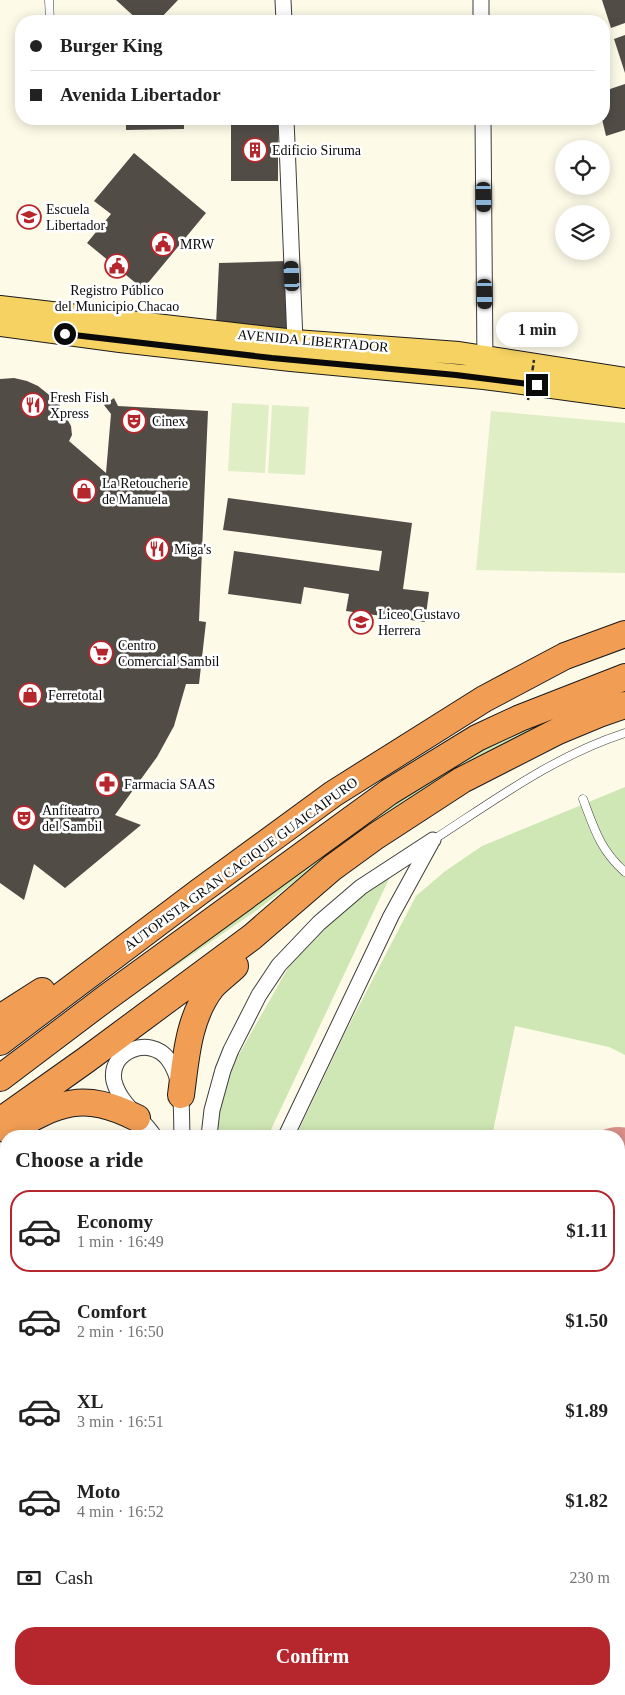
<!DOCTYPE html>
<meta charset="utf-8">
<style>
:root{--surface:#fff;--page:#f6f6f6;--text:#222;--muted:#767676;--line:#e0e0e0;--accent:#b5272d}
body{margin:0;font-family:"Times New Roman",serif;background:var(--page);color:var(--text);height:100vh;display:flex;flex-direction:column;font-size:19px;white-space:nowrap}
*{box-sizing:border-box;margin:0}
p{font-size:16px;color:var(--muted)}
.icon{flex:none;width:28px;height:28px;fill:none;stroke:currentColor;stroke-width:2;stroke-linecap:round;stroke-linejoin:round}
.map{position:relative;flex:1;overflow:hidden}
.details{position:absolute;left:0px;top:1130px;width:625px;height:565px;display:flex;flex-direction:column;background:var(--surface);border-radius:20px 20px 0 0;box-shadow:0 2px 12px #0003}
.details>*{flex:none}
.top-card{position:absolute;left:15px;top:15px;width:595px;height:110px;border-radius:20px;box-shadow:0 2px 12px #0003;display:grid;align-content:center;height:110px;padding:0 15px;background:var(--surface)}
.tools{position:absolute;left:555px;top:140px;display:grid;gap:10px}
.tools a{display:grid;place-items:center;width:55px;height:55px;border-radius:50%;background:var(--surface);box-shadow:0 2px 12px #0003;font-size:25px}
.end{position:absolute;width:22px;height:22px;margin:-11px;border:6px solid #0a0a0a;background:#fff;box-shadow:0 0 0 2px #fff}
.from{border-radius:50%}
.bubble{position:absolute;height:35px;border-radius:18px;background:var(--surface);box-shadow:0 2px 12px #0003;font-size:16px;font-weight:600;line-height:35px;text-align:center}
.car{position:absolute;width:15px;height:30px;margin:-15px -8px;border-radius:6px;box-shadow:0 0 4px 1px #0007;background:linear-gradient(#222 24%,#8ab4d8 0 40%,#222 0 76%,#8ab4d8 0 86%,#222 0)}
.top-card b{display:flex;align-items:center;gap:18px;height:48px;font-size:19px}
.top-card b+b{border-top:1px solid var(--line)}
.top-card i{width:12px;height:12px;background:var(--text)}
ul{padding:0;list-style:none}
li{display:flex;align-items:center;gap:15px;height:82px;margin:0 10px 8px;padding:0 5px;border:2px solid transparent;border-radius:20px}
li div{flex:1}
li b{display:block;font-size:19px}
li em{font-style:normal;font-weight:600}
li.current{border-color:var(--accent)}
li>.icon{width:45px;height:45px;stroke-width:1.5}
h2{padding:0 15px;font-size:22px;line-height:60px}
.pay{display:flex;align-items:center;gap:12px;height:55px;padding:0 15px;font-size:19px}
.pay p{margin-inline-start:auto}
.cta{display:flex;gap:10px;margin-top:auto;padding:10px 15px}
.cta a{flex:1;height:58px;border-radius:20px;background:var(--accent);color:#fff;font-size:20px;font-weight:600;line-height:58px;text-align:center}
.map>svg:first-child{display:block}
.green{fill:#cee7b4}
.pitch{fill:#e0eec5}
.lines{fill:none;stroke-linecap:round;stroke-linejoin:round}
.taxiway{stroke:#da908a;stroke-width:38}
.runway{stroke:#da908a;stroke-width:92}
.building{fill:#524c47}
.service-casing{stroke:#3d3d3d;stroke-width:9}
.minor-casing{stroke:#3d3d3d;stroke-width:17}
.tertiary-casing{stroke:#3d3d3d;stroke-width:19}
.primary-casing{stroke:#1b1b1b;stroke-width:24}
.motorway-casing{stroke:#1b1b1b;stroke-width:28}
.service{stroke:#fff;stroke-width:8}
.minor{stroke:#fff;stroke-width:15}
.tertiary{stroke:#fff;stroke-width:18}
.primary{stroke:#f5d261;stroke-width:22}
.motorway{stroke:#f19d54;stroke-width:26}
.path-bridge{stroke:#2c2c2c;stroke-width:2.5;stroke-dasharray:5 2.5;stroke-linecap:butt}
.route{stroke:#0a0a0a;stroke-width:6}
.labels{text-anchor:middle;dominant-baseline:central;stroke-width:5;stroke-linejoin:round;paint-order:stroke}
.poi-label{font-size:14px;fill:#0a0a0a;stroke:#fff;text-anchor:start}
.street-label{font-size:14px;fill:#0a0a0a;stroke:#fff}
</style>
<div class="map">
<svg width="625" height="1695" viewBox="0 0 625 1695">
<rect width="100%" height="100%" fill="#fefae8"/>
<path class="green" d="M625,685V696L461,768L387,812L257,910L4,1084L333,841L501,737Z
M625,787V1055L609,1047L515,1026L492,1136H296L346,1031L416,896L444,872L482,846Z
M396,864L268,1136H211L226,1084L238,1056L296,954L318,929Z
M619,1296L625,1298V1362L619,1360Z"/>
<path class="pitch" d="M232,403L269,405L265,473L228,471Z
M272,405L309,407L305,475L268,473Z
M491,411L625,423V573L476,570Z"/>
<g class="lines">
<path class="taxiway" d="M619,1282L625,1284"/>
<path class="runway" d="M619,1173L625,1174"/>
</g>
<path class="building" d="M116,0H178L158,21H139Z
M602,0H625V23L611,28Z
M625,35V73L614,39Z
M625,84V130L606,136L602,119H604V91Z
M126,119H184V129L126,130Z
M231,119H278V181H231Z
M134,153L206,213L143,289L87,243L111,214L94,201Z
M287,261L291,332L216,325L219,263Z
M14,378L27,381L38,386L58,402L71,426L72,435L69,441L106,473L111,414L104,405L114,398L118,406L208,411L199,621L206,622L199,684H186L174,726L157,757L115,815L141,825L65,888L34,864L24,900L0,883V379Z
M228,498L412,523L403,589L429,592L425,622L346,611L349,594L304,587L301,604L228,594L234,551L379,571L382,551L223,530Z
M0,1216H6V1689H145V1695H0Z
M623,1486L625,1487V1603L619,1601V1506Z
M191,1689H357L358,1695H191Z
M546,1689H608L625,1695H544Z"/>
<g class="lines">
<g class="service-casing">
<path id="service" d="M49,0L50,21
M583,799C594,828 600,850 625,872
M433,840C495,800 554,756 625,733
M619,1612L625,1614
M619,1658L625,1659
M154,1689L159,1695
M145,1695V1689
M390,1695L396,1689
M500,1695L504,1689"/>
</g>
<g class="minor-casing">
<path id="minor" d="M283,0L284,21
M481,0V21
M286,119L295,341
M483,119L485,365
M154,1136C142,1117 120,1105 114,1081C108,1051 150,1035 168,1059C184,1080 181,1111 182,1136
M209,1136L212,1110L223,1070L231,1050L259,995L279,965L319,923L361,887L433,840
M286,1136L391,916L431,843
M165,1689L166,1695"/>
</g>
<g class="tertiary-casing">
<path id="tertiary" d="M619,1636L625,1638
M479,1695L483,1689"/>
</g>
<g class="primary-casing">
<path id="primary" d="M0,307L295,341L459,353L625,379
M0,325L120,341L291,360L484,378L625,397"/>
</g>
<g class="motorway-casing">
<path id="motorway" d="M0,1018L42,991
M0,1042L199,892L333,794L484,699L565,656L625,634
M0,1078L106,998L389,792L477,738L520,718L625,677
M181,1095C186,1058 188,1018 212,987C218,980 228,973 235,966
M0,1121L86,1060L252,937L332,868L376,836L462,780L558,731L599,714L625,705
M9,1131C59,1102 83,1091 137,1118"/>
</g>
<use href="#service" class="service"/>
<use href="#minor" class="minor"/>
<use href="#tertiary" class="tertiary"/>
<use href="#primary" class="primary"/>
<use href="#motorway" class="motorway"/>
<path class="path-bridge" d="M528,400L534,360"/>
</g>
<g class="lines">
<path class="route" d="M65,334L272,358L456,375L537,385"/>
</g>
<defs>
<g id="building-ring" transform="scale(1.25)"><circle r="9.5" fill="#fff" stroke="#b5272d" stroke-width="1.5"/><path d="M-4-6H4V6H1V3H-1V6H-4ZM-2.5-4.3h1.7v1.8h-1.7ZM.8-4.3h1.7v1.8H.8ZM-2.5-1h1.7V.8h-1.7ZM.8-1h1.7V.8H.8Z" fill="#b5272d"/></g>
<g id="school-ring" transform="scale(1.25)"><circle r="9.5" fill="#fff" stroke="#b5272d" stroke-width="1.5"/><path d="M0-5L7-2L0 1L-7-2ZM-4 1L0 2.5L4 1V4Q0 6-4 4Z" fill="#b5272d"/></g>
<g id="civic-ring" transform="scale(1.25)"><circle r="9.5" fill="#fff" stroke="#b5272d" stroke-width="1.5"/><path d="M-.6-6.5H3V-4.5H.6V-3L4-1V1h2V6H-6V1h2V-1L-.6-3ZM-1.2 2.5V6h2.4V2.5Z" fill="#b5272d"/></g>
<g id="restaurant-ring" transform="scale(1.25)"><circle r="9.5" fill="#fff" stroke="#b5272d" stroke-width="1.5"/><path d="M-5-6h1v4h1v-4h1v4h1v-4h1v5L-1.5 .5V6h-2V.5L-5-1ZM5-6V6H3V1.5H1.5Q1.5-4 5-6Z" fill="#b5272d"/></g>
<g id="theatre-ring" transform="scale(1.25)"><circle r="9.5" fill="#fff" stroke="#b5272d" stroke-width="1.5"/><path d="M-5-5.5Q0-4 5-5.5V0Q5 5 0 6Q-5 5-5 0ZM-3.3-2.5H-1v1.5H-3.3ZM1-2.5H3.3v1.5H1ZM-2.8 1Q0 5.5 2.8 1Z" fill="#b5272d"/></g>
<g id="shop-ring" transform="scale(1.25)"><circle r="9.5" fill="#fff" stroke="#b5272d" stroke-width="1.5"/><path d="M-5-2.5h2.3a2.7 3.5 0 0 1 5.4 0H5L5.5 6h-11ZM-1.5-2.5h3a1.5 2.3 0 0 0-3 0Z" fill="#b5272d"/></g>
<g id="supermarket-ring" transform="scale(1.25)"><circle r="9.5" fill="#fff" stroke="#b5272d" stroke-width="1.5"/><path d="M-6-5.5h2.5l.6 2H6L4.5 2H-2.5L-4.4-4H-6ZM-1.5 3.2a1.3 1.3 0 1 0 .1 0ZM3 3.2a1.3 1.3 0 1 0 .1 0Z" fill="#b5272d"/></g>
<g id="pharmacy-ring" transform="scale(1.25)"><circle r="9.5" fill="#fff" stroke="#b5272d" stroke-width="1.5"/><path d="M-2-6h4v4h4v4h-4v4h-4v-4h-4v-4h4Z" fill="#b5272d"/></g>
</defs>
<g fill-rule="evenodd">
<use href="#building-ring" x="255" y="150"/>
<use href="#school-ring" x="29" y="217"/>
<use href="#civic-ring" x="163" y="244"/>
<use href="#civic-ring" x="117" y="266"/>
<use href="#restaurant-ring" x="33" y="405"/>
<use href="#theatre-ring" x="134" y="421"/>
<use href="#shop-ring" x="84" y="491"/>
<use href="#restaurant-ring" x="157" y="549"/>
<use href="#school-ring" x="361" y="622"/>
<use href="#supermarket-ring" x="101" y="653"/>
<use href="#shop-ring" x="30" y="695"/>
<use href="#pharmacy-ring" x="107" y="784"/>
<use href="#theatre-ring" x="24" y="818"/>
</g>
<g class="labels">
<g class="poi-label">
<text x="272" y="150">Edificio Siruma</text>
<text x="46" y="209">Escuela<tspan x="46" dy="16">Libertador</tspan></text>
<text x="180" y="244">MRW</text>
<text x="117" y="290" text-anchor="middle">Registro Público<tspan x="117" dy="16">del Municipio Chacao</tspan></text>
<text x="50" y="397">Fresh Fish<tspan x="50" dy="16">Xpress</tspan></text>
<text x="152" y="421">Cinex</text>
<text x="102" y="483">La Retoucherie<tspan x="102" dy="16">de Manuela</tspan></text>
<text x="174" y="549">Miga's</text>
<text x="378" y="614">Liceo Gustavo<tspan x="378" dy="16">Herrera</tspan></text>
<text x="118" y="645">Centro<tspan x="118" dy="16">Comercial Sambil</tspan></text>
<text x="48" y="695">Ferretotal</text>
<text x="124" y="784">Farmacia SAAS</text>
<text x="42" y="810">Anfiteatro<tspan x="42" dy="16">del Sambil</tspan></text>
</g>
<g class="street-label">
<text transform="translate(313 341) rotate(5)">AVENIDA LIBERTADOR</text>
<text transform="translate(241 864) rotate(-36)">AUTOPISTA GRAN CACIQUE GUAICAIPURO</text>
</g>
</g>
</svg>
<div class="tools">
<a><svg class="icon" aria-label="locate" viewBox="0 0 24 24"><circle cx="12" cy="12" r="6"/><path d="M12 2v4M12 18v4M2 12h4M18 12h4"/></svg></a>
<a><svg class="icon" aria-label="layers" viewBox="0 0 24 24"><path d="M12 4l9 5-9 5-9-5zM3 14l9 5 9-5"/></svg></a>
</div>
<i class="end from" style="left:65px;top:334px"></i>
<i class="end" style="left:537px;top:385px"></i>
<div class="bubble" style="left:496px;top:312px;width:82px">1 min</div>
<i class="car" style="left:484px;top:197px;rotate:179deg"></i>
<i class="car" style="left:292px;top:276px;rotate:357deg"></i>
<i class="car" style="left:485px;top:294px;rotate:179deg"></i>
<div class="top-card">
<b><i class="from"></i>Burger King</b>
<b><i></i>Avenida Libertador</b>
</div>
<section class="details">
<h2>Choose a ride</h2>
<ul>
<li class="current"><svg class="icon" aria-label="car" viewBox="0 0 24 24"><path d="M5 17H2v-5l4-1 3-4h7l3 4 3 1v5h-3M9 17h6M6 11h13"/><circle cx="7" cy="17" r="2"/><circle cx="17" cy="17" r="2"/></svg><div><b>Economy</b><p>1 min · 16:49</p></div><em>$1.11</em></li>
<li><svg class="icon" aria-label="car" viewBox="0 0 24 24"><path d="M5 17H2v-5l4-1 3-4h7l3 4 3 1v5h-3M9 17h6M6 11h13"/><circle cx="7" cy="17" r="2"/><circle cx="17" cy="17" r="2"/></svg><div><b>Comfort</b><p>2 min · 16:50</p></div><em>$1.50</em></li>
<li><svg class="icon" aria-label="car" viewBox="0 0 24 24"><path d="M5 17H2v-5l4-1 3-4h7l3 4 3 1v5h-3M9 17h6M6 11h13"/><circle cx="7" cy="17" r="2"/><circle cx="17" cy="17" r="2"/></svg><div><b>XL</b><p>3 min · 16:51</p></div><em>$1.89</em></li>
<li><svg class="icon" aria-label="car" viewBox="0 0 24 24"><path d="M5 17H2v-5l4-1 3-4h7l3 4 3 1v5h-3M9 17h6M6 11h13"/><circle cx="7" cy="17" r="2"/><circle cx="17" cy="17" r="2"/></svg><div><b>Moto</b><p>4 min · 16:52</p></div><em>$1.82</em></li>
</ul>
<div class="pay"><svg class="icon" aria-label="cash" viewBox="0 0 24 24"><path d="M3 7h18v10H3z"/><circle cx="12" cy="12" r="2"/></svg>Cash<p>230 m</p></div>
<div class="cta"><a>Confirm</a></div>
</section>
</div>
